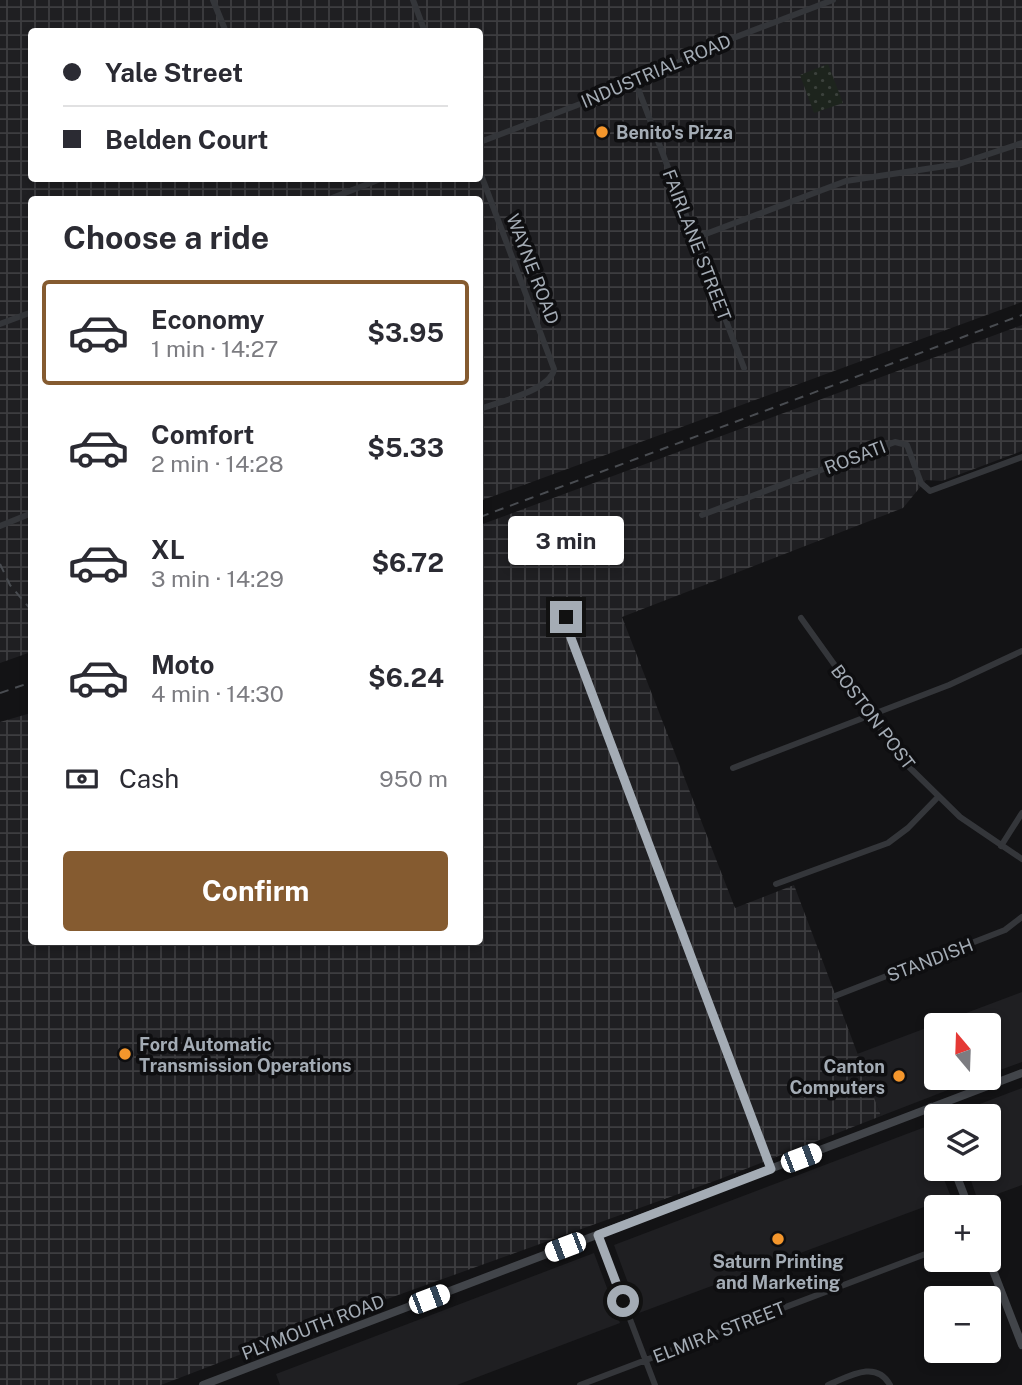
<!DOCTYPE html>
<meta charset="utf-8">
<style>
:root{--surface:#fff;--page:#f7f7f7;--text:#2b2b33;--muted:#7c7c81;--line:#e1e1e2;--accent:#855b30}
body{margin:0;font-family:"Public Sans",sans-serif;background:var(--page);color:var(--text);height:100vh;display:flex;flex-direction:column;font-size:26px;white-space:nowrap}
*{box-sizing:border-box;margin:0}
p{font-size:23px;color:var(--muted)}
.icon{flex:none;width:38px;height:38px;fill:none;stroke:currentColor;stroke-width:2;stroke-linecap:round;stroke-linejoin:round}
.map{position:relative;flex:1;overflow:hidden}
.panel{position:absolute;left:28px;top:196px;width:455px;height:749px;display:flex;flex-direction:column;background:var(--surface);border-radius:7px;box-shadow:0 4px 10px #0003}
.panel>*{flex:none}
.top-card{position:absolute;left:28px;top:28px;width:455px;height:154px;border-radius:7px;box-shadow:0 4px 10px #0003;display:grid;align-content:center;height:154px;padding:0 35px;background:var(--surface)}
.needle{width:46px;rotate:341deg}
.buttons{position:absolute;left:924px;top:1013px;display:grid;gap:14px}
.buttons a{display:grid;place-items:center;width:77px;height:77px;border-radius:7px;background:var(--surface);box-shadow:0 4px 10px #0003;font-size:35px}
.end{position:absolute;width:32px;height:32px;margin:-16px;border:9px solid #a4acb5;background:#111;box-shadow:0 0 0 4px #111}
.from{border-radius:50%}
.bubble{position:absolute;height:49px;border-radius:7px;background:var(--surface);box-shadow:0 4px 10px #0003;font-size:23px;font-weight:700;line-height:49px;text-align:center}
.car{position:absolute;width:21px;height:42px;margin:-21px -10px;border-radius:9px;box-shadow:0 0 5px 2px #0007;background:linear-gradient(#fff 24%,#345 0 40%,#fff 0 76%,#345 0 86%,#fff 0)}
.top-card b{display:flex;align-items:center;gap:24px;height:66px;font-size:26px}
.top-card b+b{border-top:2px solid var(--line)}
.top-card i{width:18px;height:18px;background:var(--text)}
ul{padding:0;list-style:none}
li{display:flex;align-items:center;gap:21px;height:105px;margin:0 14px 10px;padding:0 21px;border:4px solid transparent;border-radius:7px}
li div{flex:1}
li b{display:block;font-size:26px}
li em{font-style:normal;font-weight:700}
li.on{border-color:var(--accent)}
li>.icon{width:63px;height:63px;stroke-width:1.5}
h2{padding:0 35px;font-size:32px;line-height:84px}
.pay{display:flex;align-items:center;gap:18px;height:77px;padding:0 35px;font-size:26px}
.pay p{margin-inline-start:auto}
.cta{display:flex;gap:14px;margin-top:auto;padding:14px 35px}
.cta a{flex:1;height:80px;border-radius:7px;background:var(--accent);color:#fff;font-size:28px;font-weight:700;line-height:80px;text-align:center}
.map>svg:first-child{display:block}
.built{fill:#1f1f22}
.industrial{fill:url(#industrial-grid);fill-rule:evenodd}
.grass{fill:url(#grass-dots)}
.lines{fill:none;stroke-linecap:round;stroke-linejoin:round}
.street{stroke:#34363a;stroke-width:6}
.secondary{stroke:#42454a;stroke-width:8}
.rail{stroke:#494c51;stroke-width:2;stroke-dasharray:9 7;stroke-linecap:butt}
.route{stroke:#a4acb5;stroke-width:9}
.poi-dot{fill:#f4962c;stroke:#0e0e10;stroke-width:2.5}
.labels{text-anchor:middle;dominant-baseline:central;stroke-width:7;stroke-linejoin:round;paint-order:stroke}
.street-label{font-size:18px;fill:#a4acb5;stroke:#0e0e10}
.poi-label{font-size:18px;font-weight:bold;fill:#a4acb5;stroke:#0e0e10;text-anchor:start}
</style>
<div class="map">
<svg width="1022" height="1385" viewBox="0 0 1022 1385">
<defs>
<pattern id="industrial-grid" width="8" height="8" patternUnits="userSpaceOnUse" patternTransform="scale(1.75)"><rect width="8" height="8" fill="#1f1f22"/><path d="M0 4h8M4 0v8" fill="none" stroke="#3d3d40"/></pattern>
<pattern id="grass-dots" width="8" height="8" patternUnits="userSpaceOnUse" patternTransform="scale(1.75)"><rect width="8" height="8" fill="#1d241d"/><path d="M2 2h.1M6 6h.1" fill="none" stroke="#3b413c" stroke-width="1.8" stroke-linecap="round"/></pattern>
</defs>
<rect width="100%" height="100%" fill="#131315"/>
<path class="built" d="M1022,992V1062L989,1074V1026H936V1078H979L881,1116L857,1054Z
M1022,1088V1185L978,1201L967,1169H989V1116H948Z
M925,1127L936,1158V1169H940L951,1197L639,1313L614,1245Z
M594,1253L620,1323L457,1385H280L276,1374Z"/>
<path class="industrial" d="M0,0H1022V302L480,501V200H32L31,652L0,663ZM32,32H480V178H32Z
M1022,325V451L942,481L926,480L903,508L622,617L735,908L794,885L881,1116L720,1179L340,1316L161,1385H0V722L31,713L32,942H480V525Z"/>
<path class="grass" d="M828,64L843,103L814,113L800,75Z"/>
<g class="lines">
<path class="street" d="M213,0L226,32
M413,0L425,32
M636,83L744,368
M480,142L646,79L702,50L833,0
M480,172L554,369C551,390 499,402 480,409
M327,200L383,178
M695,238L846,181L959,164L1022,143
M0,324L32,312
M702,515L895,442L907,445L921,483L930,491L1022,457
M0,526L32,513
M566,617L571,638L771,1169
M801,618L904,762L960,817L1022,859
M733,768L949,685L1022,651
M1001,846L1022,813
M776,884L888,843L908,828L938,797
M835,996L1005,930L1022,917
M598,1235L655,1385
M580,1385L936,1250
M828,1385C848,1377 876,1359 890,1385"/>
<path class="secondary" d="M931,1107L936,1120
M954,1169L969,1208
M989,1260L1022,1345
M203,1385L1022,1073"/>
<path class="rail" d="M480,517L1022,315
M0,564L10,585L32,611
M0,693L32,682"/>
</g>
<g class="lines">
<path class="route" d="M566,617L571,638L771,1169L598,1235L623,1301"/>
</g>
<g class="poi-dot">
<circle cx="602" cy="132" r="7"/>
<circle cx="125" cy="1054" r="7"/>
<circle cx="899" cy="1076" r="7"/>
<circle cx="778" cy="1239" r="7"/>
</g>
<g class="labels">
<g class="street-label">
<text transform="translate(656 71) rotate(-23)">INDUSTRIAL ROAD</text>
<text transform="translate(697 245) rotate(69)">FAIRLANE STREET</text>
<text transform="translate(533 269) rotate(69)">WAYNE ROAD</text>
<text transform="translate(855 457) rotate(-21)">ROSATI</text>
<text transform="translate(873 717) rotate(53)">BOSTON POST</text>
<text transform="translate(930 960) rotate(-21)">STANDISH</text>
<text transform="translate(313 1327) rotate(-21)">PLYMOUTH ROAD</text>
<text transform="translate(719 1332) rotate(-21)">ELMIRA STREET</text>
</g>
<g class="poi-label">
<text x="616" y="132">Benito's Pizza</text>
<text x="139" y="1044">Ford Automatic<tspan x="139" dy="21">Transmission Operations</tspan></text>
<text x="885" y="1066" text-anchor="end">Canton<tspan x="885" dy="21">Computers</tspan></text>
<text x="778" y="1261" text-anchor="middle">Saturn Printing<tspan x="778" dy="21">and Marketing</tspan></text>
</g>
</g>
</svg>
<div class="buttons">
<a><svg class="needle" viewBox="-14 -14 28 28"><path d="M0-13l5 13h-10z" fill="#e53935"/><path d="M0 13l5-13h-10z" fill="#7c7c81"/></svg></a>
<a><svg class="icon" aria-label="layers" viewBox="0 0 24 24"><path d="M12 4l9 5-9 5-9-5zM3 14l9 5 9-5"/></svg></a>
<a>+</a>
<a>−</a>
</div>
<i class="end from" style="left:623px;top:1301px"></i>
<i class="end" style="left:566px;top:617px"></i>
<div class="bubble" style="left:508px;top:516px;width:116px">3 min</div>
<i class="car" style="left:801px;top:1158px;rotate:69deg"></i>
<i class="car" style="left:565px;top:1247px;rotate:249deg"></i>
<i class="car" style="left:429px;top:1299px;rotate:69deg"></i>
<div class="top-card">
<b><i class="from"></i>Yale Street</b>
<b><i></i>Belden Court</b>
</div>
<section class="panel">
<h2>Choose a ride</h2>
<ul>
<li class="on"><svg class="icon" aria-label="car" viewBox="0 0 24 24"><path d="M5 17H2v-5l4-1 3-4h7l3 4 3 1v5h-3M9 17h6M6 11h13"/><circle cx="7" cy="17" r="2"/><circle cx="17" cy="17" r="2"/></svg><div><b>Economy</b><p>1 min · 14:27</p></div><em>$3.95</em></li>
<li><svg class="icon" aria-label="car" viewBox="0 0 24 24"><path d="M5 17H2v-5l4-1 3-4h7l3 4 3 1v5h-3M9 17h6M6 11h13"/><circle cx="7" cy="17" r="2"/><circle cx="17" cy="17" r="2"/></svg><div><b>Comfort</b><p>2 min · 14:28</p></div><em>$5.33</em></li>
<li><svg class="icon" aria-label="car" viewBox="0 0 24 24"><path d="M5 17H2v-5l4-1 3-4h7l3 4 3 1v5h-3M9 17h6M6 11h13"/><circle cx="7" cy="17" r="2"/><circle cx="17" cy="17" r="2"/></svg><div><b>XL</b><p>3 min · 14:29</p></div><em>$6.72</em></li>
<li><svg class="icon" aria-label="car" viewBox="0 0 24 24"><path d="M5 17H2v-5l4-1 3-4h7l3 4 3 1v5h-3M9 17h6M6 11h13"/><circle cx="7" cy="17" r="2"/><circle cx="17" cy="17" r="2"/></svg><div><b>Moto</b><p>4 min · 14:30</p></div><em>$6.24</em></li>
</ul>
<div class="pay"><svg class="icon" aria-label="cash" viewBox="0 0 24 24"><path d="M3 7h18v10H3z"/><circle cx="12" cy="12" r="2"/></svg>Cash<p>950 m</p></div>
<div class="cta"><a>Confirm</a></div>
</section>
</div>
